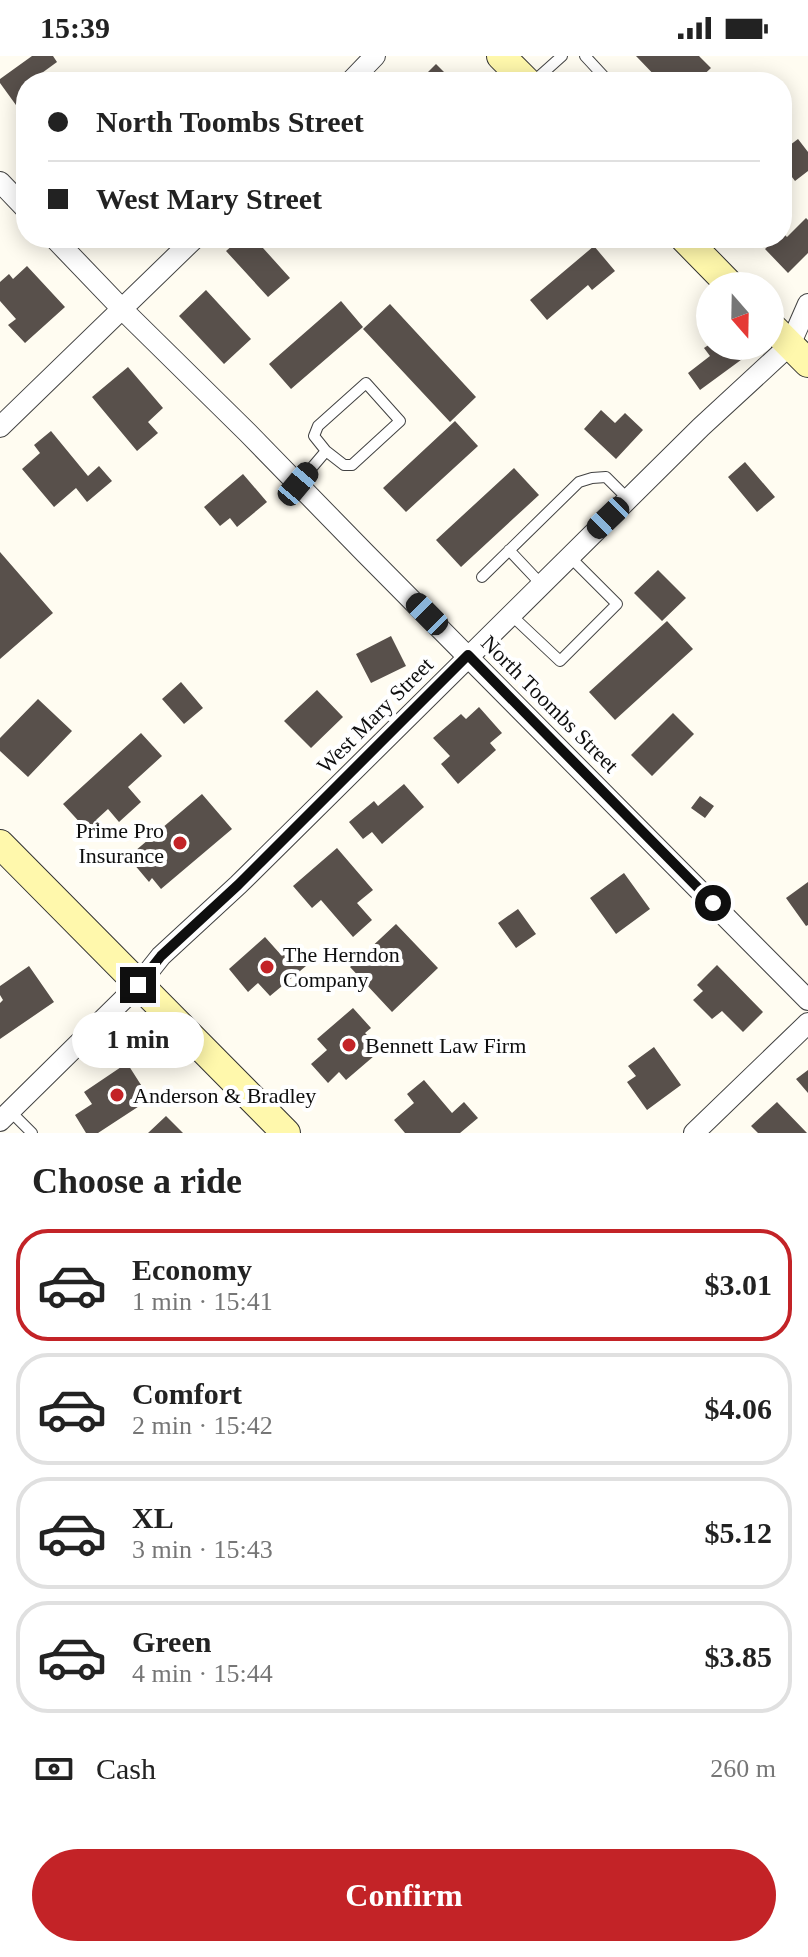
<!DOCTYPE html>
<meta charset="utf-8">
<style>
:root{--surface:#fff;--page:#f2f2f2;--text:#222;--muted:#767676;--line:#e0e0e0;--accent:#c32327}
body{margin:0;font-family:"Times New Roman",serif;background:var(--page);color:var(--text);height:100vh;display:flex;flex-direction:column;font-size:30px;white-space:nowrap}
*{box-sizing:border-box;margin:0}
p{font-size:26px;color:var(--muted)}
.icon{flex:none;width:44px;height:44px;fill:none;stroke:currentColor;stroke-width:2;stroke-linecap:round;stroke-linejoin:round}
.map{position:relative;height:1077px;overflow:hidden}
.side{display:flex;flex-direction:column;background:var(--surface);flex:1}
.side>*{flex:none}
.banner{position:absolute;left:16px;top:16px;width:776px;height:176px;border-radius:32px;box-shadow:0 4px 20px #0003;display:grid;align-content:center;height:176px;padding:0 32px;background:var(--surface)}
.needle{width:52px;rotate:160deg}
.buttons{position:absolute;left:696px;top:216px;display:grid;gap:16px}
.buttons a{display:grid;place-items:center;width:88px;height:88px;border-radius:50%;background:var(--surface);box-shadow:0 4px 20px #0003;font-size:40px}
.end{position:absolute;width:36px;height:36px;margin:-18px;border:10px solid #0f0f0f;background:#fff;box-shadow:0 0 0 4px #fff}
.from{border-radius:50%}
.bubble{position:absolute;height:56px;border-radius:28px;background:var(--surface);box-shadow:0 4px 20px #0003;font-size:26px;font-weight:700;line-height:56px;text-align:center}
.car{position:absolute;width:24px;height:48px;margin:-24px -12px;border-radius:10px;box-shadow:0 0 6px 2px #0007;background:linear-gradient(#222 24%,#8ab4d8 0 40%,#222 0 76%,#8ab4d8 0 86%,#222 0)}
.banner b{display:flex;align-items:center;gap:28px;height:76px;font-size:30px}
.banner b+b{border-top:2px solid var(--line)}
.banner i{width:20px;height:20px;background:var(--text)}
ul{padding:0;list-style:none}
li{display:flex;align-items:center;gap:24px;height:112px;margin:0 16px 12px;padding:0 16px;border:4px solid var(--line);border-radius:32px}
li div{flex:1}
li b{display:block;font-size:30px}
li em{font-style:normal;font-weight:700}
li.selected{border-color:var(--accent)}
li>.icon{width:72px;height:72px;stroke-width:1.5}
h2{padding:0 32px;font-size:36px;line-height:96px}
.pay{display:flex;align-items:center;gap:20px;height:88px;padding:0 32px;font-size:30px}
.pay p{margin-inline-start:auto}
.button{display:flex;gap:16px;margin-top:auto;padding:16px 32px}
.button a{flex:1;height:92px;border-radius:48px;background:var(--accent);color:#fff;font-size:32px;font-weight:700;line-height:92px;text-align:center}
.status{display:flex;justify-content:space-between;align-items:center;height:56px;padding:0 40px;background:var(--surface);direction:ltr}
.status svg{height:22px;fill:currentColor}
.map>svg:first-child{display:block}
.building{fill:#58504b}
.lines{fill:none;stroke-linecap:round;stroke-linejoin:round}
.service-casing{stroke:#424242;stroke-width:12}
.minor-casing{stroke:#424242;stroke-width:22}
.secondary-casing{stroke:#313131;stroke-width:30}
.service{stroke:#fff;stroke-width:10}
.minor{stroke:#fff;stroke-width:20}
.secondary{stroke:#fff8ac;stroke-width:28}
.route{stroke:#0f0f0f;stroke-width:10}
.poi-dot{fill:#c32327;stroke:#fff;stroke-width:3}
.labels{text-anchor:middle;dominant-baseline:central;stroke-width:8;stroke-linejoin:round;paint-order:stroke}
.street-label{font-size:22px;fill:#0f0f0f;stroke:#fff}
.poi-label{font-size:22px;fill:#0f0f0f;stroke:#fff;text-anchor:start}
</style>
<div class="status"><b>15:39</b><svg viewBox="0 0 49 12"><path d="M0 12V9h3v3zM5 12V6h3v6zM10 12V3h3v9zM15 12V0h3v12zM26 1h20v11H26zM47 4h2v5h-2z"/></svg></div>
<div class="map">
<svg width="808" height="1077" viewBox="0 0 808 1077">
<rect width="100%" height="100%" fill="#fffcf1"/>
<path class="building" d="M32,0H53L57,6L35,22L38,26H26V52L21,56L0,27V23Z
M636,0H699L711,12L696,26H661Z
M436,8L454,26H418Z
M782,68L791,77L782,86Z
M798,83L808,96V115L795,125L782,108V95Z
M806,162L808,164V197L788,217L765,193L776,182H782V176L787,181Z
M241,182H254L290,222L268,241L226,195Z
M594,190L615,215L592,234L588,229L547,264L530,244Z
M27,210L65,251L25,287L8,269L16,263L0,245V226L9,218L13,223Z
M206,234L251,283L224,308L179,260Z
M341,245L363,271L291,333L269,308Z
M390,248L476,341L450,366L363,273Z
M710,288V290H737L745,301L700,334L688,317L710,300L704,292Z
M128,311L163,352L148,366L158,377L137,395L92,341Z
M601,354L615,367L625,357L643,374L616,403L584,373Z
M455,365L478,390L406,456L383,432Z
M51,375L88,420L99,410L112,425L87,446L76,432L54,451L22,413L40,397L34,389Z
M745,406L775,441L757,456L728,421Z
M514,412L539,439L461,511L436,484Z
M243,418L267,446L237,471L230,462L220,470L204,451Z
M0,496L53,557L0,603Z
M658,514L686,542L662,565L634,537Z
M667,565L693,593L615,664L589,636Z
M391,580L406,610L371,627L356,598Z
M181,626L203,652L184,668L162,643Z
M317,634L343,661L311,692L284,665Z
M38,643L72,675L28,721L0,695V682Z
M479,651L502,677L490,687L496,694L458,728L441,708L450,700L433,682L461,658L466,663Z
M673,657L694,678L652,720L631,699Z
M141,677L162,700L128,731L141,746L119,766L108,753L96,764L104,773L94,782L63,748Z
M404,728L424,751L382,788L372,776L363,783L349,766L374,745L378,750Z
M202,738L232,773L161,833L152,822L149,826L128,801Z
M700,740L714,750L705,762L691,752Z
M337,792L373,834L357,847L372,864L353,881L321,844L312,852L293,830Z
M624,817L650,853L616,878L590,842Z
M808,826V869L806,870L786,842Z
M518,853L536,878L516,892L498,867Z
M396,868L438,912L392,956L350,911Z
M265,881L282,900L291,892L306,910L270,940L258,927L248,936L229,913Z
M717,909L763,956L743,976L722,955L712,963L693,944L703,935L697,929Z
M29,910L54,946L0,983V947L3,944L0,939V930Z
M353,952L371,972L365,977L381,994L346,1024L339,1016L328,1027L311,1008L327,994L317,983Z
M654,991L681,1029L647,1054L627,1026L636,1020L628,1010Z
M127,1007L150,1043L98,1077H86L75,1059L92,1048L84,1036Z
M808,1014V1037L796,1023Z
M424,1024L452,1057L464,1046L478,1062L460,1077H405L394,1064L414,1047L407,1038Z
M777,1046L807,1077H758L751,1070Z
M166,1060L183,1077H148Z"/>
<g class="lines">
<g class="service-casing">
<path id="service" d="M585,0L609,26
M533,26L562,0
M298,428L326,395L344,409H352L400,365L366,327L318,370L314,380L326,395
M509,494L541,528
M482,521L579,426L592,422L606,421L628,443
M510,558L560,605L617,548L569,500
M10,1055L32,1077"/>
</g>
<g class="minor-casing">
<path id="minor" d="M350,26L375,0
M0,126L26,153
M54,182L123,254L248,377L365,497L808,944
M0,371L195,182
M0,1065L138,929L161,900L238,829L701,371L790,289L808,248
M694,1077L808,967"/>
</g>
<g class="secondary-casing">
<path id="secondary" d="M501,0L527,26
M684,182L731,230
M770,269L808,307
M0,788L286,1077"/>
</g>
<use href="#service" class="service"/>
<use href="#minor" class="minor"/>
<use href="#secondary" class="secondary"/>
</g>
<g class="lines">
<path class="route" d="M138,929L161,900L238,829L468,599L713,847"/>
</g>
<g class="poi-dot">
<circle cx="180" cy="787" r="8"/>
<circle cx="267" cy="911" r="8"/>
<circle cx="349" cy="989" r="8"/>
<circle cx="117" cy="1039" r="8"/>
</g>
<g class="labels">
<g class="street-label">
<text transform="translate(550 648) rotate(45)">North Toombs Street</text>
<text transform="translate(375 659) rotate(-45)">West Mary Street</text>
</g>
<g class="poi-label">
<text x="164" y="774" text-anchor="end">Prime Pro<tspan x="164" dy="25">Insurance</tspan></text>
<text x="283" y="898">The Herndon<tspan x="283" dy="25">Company</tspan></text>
<text x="365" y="989">Bennett Law Firm</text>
<text x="133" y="1039">Anderson &amp; Bradley</text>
</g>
</g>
</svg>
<div class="buttons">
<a><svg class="needle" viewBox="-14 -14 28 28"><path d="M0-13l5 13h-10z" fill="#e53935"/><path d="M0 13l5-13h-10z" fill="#767676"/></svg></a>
</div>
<i class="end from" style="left:713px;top:847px"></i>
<i class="end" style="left:138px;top:929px"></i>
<div class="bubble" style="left:72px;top:956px;width:132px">1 min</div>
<i class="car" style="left:298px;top:428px;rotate:40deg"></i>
<i class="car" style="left:608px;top:462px;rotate:226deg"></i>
<i class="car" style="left:427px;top:558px;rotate:315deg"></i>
<div class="banner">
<b><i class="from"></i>North Toombs Street</b>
<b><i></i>West Mary Street</b>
</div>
</div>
<section class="side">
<h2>Choose a ride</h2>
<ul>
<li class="selected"><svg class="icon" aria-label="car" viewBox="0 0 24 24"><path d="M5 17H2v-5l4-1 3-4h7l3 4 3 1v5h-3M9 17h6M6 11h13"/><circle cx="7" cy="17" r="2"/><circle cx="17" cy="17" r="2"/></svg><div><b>Economy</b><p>1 min · 15:41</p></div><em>$3.01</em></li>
<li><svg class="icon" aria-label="car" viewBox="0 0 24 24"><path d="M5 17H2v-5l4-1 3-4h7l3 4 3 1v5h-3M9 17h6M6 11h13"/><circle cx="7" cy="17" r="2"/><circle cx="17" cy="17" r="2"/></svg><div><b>Comfort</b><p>2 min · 15:42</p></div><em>$4.06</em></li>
<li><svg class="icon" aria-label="car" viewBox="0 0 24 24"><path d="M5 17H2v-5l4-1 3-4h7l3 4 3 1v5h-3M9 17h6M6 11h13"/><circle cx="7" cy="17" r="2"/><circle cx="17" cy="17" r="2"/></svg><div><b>XL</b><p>3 min · 15:43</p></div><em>$5.12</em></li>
<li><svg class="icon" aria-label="car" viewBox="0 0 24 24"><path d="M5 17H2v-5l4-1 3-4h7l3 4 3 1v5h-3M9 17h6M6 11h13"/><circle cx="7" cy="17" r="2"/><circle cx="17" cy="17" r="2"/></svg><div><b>Green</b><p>4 min · 15:44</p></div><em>$3.85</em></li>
</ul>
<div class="pay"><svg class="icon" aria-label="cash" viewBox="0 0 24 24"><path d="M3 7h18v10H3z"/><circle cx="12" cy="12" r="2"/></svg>Cash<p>260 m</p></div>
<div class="button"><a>Confirm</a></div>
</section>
